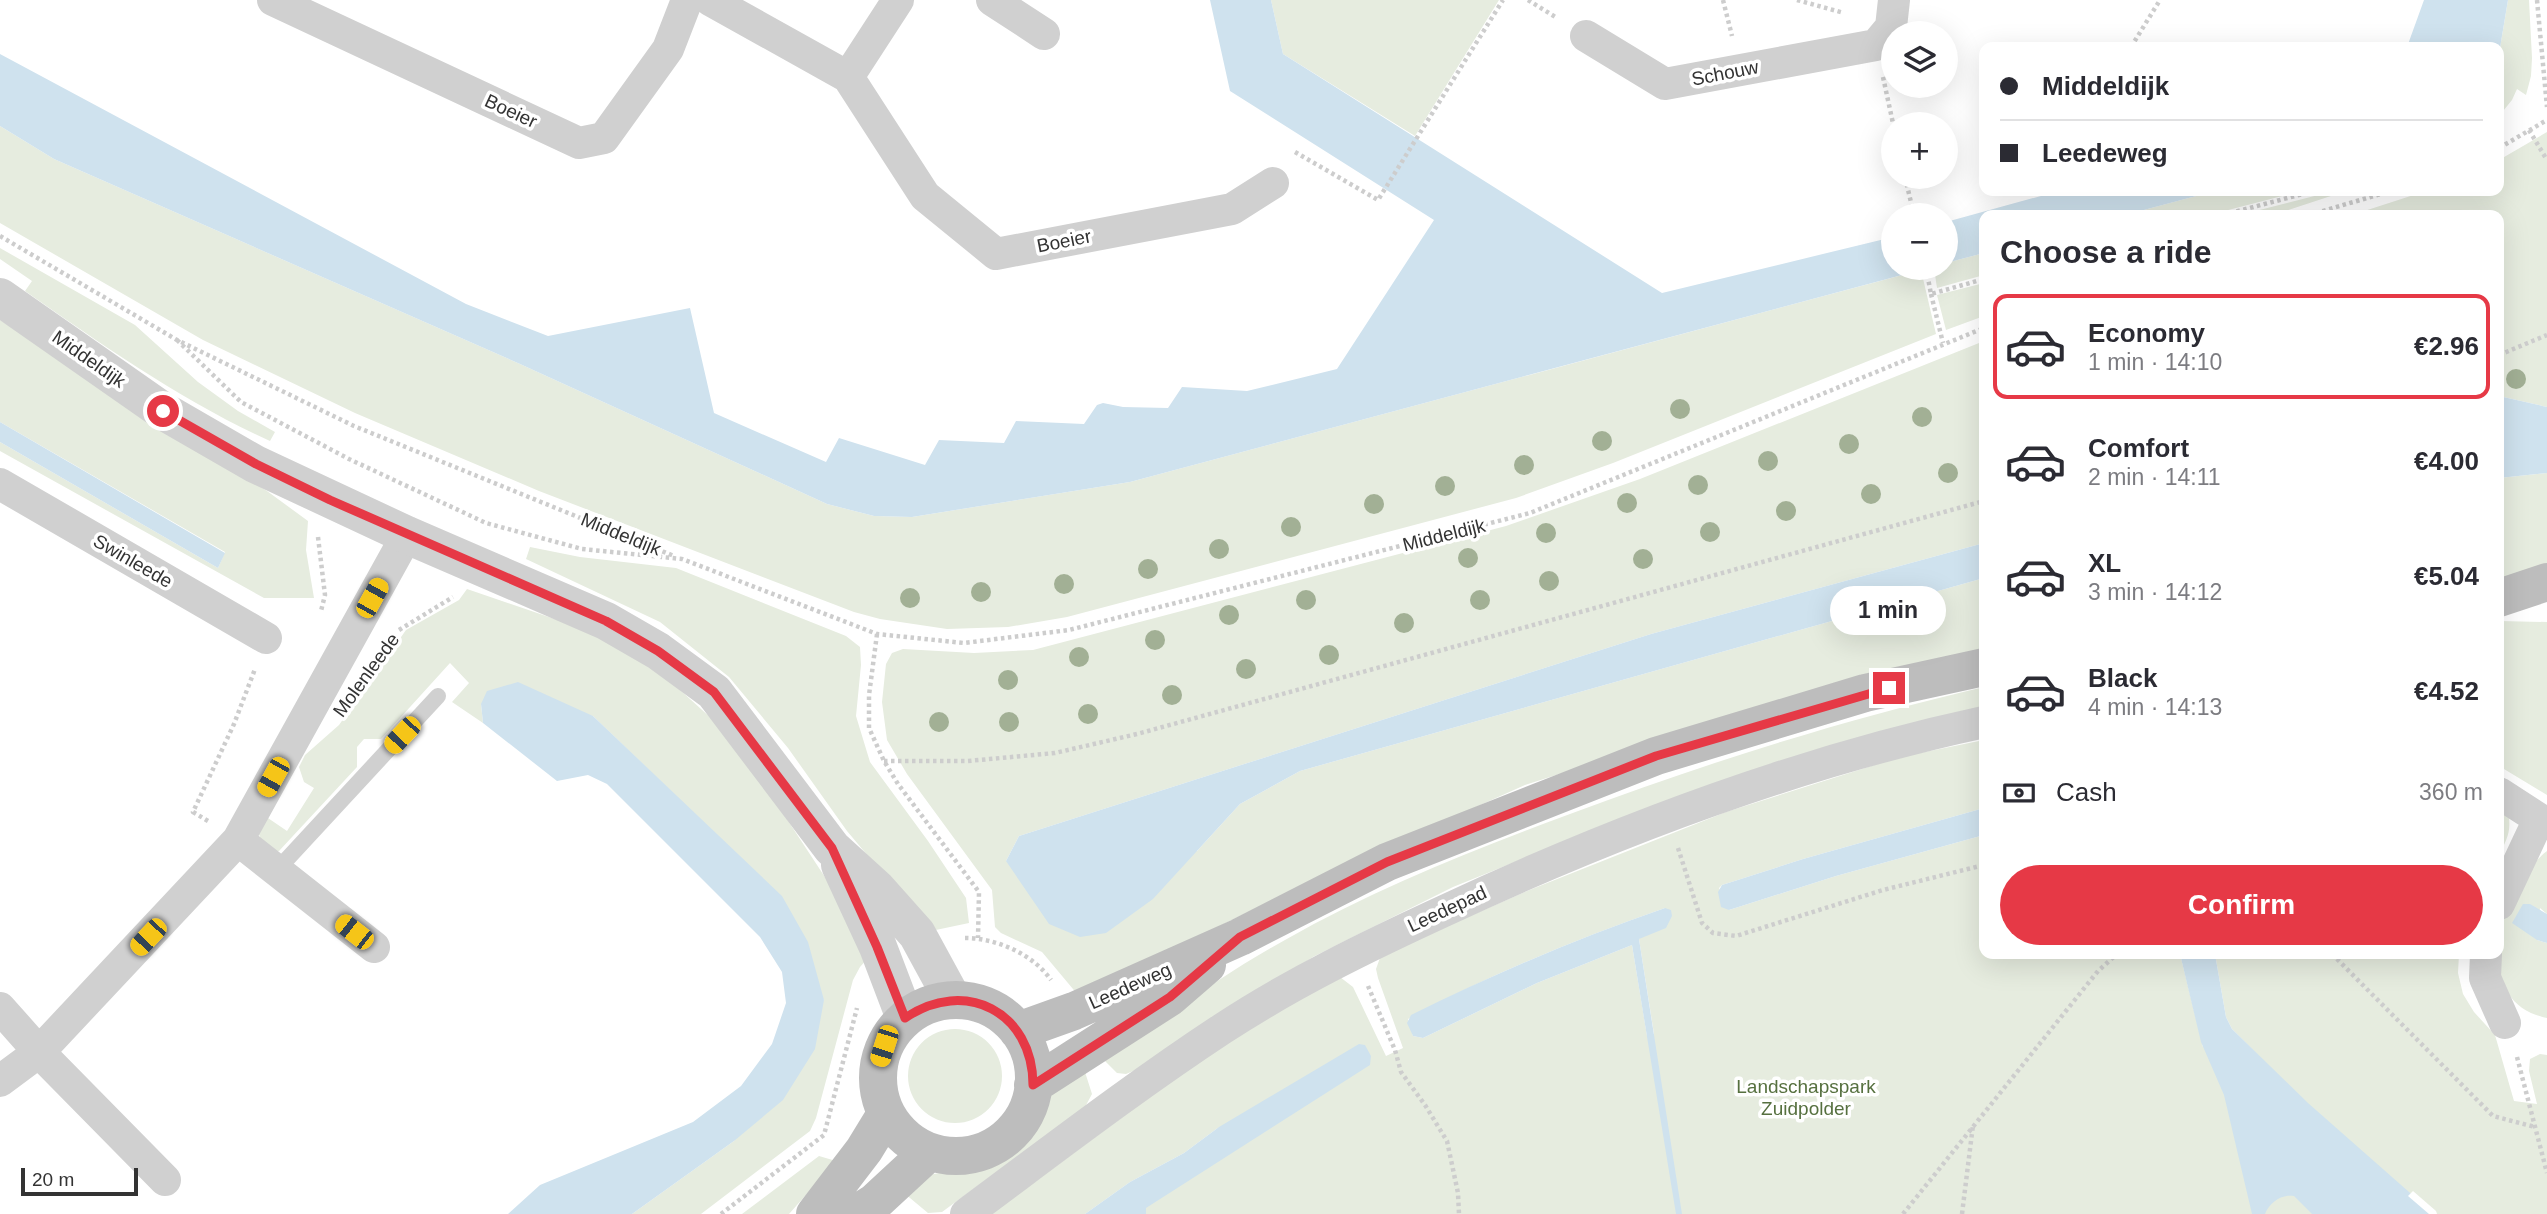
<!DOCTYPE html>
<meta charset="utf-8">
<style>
:root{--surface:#fff;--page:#f2f2f3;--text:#2b2b33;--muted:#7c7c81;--line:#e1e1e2;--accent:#e63946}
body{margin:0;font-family:Helvetica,sans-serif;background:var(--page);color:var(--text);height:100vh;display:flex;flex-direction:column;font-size:26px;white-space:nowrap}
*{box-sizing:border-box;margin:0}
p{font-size:23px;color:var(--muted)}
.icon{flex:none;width:38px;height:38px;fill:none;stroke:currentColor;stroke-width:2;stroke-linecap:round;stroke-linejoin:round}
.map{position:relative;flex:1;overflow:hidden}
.panel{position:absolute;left:1979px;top:210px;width:525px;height:749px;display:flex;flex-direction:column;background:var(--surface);border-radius:14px;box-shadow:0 7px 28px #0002}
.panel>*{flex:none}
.guide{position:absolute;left:1979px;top:42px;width:525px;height:154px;border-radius:14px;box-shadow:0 7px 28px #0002;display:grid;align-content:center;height:154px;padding:0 21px;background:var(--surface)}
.controls{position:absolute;left:1881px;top:21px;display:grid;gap:14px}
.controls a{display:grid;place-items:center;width:77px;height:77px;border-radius:50%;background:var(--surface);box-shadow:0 7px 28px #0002;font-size:35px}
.scale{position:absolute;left:21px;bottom:18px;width:117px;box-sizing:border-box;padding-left:7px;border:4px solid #333;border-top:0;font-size:19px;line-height:24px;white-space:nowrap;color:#333;-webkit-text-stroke:5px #fff;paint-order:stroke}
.end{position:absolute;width:32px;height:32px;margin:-16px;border:9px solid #e63946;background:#fff;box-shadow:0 0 0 4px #fff}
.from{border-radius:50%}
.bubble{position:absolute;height:49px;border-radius:24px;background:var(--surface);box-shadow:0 7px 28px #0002;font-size:23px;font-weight:700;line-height:49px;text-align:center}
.car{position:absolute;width:21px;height:42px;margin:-21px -10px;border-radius:9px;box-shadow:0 0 5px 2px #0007;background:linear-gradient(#f5c518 24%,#345 0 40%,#f5c518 0 76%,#345 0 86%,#f5c518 0)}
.guide b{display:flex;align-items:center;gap:24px;height:66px;font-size:26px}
.guide b+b{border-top:2px solid var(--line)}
.guide i{width:18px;height:18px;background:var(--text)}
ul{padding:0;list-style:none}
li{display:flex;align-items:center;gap:21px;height:105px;margin:0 14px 10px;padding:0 7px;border:4px solid transparent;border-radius:14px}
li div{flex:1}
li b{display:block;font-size:26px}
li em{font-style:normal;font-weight:700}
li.current{border-color:var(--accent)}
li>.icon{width:63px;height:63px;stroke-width:1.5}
h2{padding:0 21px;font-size:32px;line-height:84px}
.pay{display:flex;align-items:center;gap:18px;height:77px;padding:0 21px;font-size:26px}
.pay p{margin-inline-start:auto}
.primary-button{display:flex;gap:14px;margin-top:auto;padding:14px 21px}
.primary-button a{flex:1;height:80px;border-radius:42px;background:var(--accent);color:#fff;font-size:28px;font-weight:700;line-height:80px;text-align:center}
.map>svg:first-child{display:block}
.green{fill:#e6ecdf;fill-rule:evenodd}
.water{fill:#cfe2ee}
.pier{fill:#fff}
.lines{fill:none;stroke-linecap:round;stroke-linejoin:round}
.path{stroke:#cdcdcd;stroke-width:4.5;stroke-dasharray:3.5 3.5;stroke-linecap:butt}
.service{stroke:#d0d0d0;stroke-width:16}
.minor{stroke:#d0d0d0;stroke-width:32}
.tertiary{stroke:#d0d0d0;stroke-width:38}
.secondary{stroke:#bdbdbd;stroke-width:38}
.tree{fill:#a2b095}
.route{stroke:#e63946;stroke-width:9}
.labels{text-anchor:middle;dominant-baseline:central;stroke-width:7;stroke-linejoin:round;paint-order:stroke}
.street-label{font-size:19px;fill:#333;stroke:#fff}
.park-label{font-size:19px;fill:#56703f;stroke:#fff}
</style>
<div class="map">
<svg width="2547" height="1214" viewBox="0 0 2547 1214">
<rect width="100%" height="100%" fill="#fff"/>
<path class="green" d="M1271,0H1499L1415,136L1283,54Z
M2508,0H2529L2532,58L2531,76L2526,95L2517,89L2512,100L2499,116V54Z
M0,126L54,159L520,364L827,504L874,516L912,517L1130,482L1921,270L1936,334L1613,463L1516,498L1067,617L1008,627L947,629L880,619L854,612L539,491L355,413L203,340L0,223Z
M2547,132V407L2499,396V215H2352L2426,191H2499V160Z
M2215,191H2301L2209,215H2125Z
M2334,191L2337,194L2273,215H2240Z
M0,248L135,325L198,382L238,411L275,432L270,441C182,401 104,346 25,291L32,281L0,259Z
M1984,253V275L1937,288L1934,268H1946V263Z
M1984,283V316L1946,330L1937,295Z
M0,320L267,491L308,521L306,550L314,598H264L0,451V442L218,568L225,552L0,422Z
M1984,341V543L1651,634L1019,836L1006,861L1197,851L1240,804L1300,771L1984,578V653L1709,726L1525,785L1322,876L1078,995L1042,952L1001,933L995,927L992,890L907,774L887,740L882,702L886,664L892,653L903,649L974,653L1033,650L1506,526L1640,479Z
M2547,473V573L2499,581V478Z
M530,547L580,557L676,568L846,636L860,647L861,665L856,716L870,762L928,841L966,898L969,923L931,931L847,831L788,748L729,677L660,622L526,559Z
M467,589L581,628L657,669L712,719L775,801L840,900L869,957L860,967L853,980L816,1118L810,1131L701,1214H632L734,1141L824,1000L675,795L593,716L481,704L483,723L452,702L469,683L450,663L381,739H364L357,747V767L279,851L270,852L262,844L258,831L265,816L287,831L314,788L304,782L299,767L305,755L339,725L406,630L459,600Z
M2499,621L2547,622V795L2499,766Z
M1984,687V708L1634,814L1453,887L1313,957L1138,1069L1126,1074L1117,1073L1105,1061C1164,1018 1221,975 1285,940C1375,889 1473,850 1570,814C1706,763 1843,720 1984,687Z
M1984,740V808L1803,859L1722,885L1719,888L1729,910L1836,876L1984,835V954H2180L2203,1047L2259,1056L2232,1029L2226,1017L2215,954H2459L2458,973L2463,994L2474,1012L2495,1035L2514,1101L2537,1104L2529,1071L2530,1059L2540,1054L2547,1055V1214H1146L1145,1208L1219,1127L1184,1153L1130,1182L1085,1214H991L1201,1059L1284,1007L1340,977L1353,987L1386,1056L1403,1048L1378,978L1376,969L1381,955L1527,891L1726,812L1900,757ZM1665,908L1639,939L1654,1034L1647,1036L1632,945L1537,983L1423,1038L1413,1036L1408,1019C1490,974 1577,939 1665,908Z
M2499,811L2509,818C2511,834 2505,842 2499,856Z
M2547,851V914L2540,908L2537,940L2547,943V1018C2466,1002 2501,886 2547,851Z
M908 1076a47 47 0 1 1 94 0a47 47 0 1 1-94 0Z
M1085,1072L1092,1094L1085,1107L942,1212L928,1213L904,1193L928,1175L986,1165L1014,1150L1033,1129L1052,1093Z
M819,1156L836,1161L789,1214H742Z"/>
<path class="water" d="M1210,0H1271L1283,54L1662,293L1893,237L1894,268H1928L1130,482L912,517L874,516L827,504L520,364L54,159L0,126V54L466,304L548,336L690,308L714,413L826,462L839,438L925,465L939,440L1004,443L1016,421L1084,424L1097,405L1103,403L1123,407L1168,408L1182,387L1247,391L1337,369L1434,220L1230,91Z
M2424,0H2508L2499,54V47H2407Z
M2059,191H2215L2125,215H1984V253L1946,263V222Z
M2499,396L2547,407V473L2499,478Z
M0,422L225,553L218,568L0,442Z
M1984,543V578L1300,771L1240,804L1153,899L1106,933L1080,937L1049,924L1006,861L1019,836L1651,634Z
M518,682L593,716L782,896L808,942L824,1000L815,1049L783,1100L734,1141L632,1214H508L540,1185L693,1122L741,1086L772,1044L786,1003L782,972L760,937L607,784L588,775L557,781L483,723L481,704L487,691Z
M1984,808V835L1836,876L1729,910L1721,907L1718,892L1722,885L1803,859Z
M2523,904H2530L2547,914V943L2537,940L2512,923Z
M1665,908L1671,910L1672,916L1666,928L1639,939L1682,1214H1676L1632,945L1537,983L1423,1038L1413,1036L1407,1023L1411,1015C1494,974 1578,938 1665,908Z
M2180,954H2215L2226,1017L2232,1029L2308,1103L2434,1214H2312L2294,1196C2282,1194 2270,1202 2265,1214H2252L2224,1095L2201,1042Z
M1359,1044L1365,1045L1371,1056L1370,1065L1146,1208V1214H1085L1130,1182L1184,1153L1219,1127Z"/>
<path class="pier" d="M2413,1191L2436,1211L2437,1214H2429L2408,1196Z"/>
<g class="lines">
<path class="path" d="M1528,0L1557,18
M1723,0L1732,36
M1797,0L1844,13
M2537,0L2547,107
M2131,47L2160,0
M1883,77L1894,128
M2529,130L2547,160
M2499,148L2547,120
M1295,152L1378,200L1503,0
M1905,177L1914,215
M2223,215L2314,191
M2309,215L2391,191
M0,236L177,340L354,426L674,556
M1926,268L1931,294L1984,279
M1931,294L1943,343
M177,340L241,402L349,459L486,523L582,549L682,559L877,634L964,643L1069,630L1530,513L1984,328
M2499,355L2547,335
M318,537L325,595L321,611
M399,630L453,597
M877,634L869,695V728L884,761L898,784L979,892L978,938
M884,761H968L1055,753L1137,734L1984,501
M208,821L193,812L234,724L255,669
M1678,848L1702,923L1713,933L1736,936L1883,890L1984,865
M965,938C996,938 1033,954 1051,980
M2332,954L2493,1116L2535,1127
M1368,986L1395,1050L1401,1072L1425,1105L1447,1141L1458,1193L1459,1214
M2517,1057L2547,1173
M721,1214L824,1135L857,1008
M1903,1214L2098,971L2117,954
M1962,1214L1973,1125"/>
<path class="service" d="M277,870L438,696"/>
<path class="minor" d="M273,0L579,143L604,138L668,49L687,0
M710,0L848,77L925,196L996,254L1232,209L1273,183
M992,0L1044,34
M1586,36L1665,84L1876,45L1891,27L1894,0
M848,77L898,0
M0,484L266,638
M2499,793L2547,824
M238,840L374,947
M2499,904L2539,819
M2486,954L2485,978L2505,1023
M0,1008L39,1052L165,1180
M0,1081L39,1052L238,840L407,535
M966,1214C1051,1151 1134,1087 1222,1029C1292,983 1368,946 1444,911C1617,830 1798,762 1984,722"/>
<path class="tertiary" d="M0,297L163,411L255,464L407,535L606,621L658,651L714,692L832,848L876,888L917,934L953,1000
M840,865L878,947L905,1018"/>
<path class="secondary" d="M2499,598L2547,582
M878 1078a78 78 0 1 1 156 0a78 78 0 1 1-156 0Z
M1018,1031L1074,1011L1240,937L1387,862L1656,756L1865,693L1984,667
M1033,1085L1170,997L1207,965
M815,1214L864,1150L886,1114
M856,1214L875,1202L929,1152"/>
</g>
<g class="tree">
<circle cx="2516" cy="379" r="10"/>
<circle cx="1680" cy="409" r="10"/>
<circle cx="1922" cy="417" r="10"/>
<circle cx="1602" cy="441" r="10"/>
<circle cx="1849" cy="444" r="10"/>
<circle cx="1768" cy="461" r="10"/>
<circle cx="1524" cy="465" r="10"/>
<circle cx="1948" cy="473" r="10"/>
<circle cx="1698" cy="485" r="10"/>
<circle cx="1445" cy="486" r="10"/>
<circle cx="1871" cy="494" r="10"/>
<circle cx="1627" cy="503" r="10"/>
<circle cx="1374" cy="504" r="10"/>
<circle cx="1786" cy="511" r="10"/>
<circle cx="1291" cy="527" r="10"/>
<circle cx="1710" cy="532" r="10"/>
<circle cx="1546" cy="533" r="10"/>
<circle cx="1219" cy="549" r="10"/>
<circle cx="1468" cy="558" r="10"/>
<circle cx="1643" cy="559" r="10"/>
<circle cx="1148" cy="569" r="10"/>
<circle cx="1549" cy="581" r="10"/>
<circle cx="1064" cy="584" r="10"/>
<circle cx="981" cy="592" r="10"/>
<circle cx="910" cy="598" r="10"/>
<circle cx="1306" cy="600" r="10"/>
<circle cx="1480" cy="600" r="10"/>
<circle cx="1229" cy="615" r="10"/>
<circle cx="1404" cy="623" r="10"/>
<circle cx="1155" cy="640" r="10"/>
<circle cx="1329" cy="655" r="10"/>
<circle cx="1079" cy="657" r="10"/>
<circle cx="1246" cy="669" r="10"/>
<circle cx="1008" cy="680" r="10"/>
<circle cx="1172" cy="695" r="10"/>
<circle cx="1088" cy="714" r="10"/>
<circle cx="939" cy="722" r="10"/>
<circle cx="1009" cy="722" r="10"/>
</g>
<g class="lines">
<path class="route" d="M163,411L256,464L330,500L606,621L658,651L714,692L832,848L877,947L905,1018C965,977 1033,1012 1033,1085L1170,997L1240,937L1387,862L1656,756L1889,688"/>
</g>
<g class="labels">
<g class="street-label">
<text transform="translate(1725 73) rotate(-11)">Schouw</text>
<text transform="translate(511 111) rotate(25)">Boeier</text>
<text transform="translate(1064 241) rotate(-11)">Boeier</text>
<text transform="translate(89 359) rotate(35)">Middeldijk</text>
<text transform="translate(621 534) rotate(22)">Middeldijk</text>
<text transform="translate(1444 535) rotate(-14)">Middeldijk</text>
<text transform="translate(133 561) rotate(30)">Swinleede</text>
<text transform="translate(366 675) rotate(-54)">Molenleede</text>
<text transform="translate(1447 909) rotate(-25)">Leedepad</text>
<text transform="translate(1130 986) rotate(-24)">Leedeweg</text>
</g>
<g class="park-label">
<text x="1806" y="1086">Landschapspark<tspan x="1806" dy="22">Zuidpolder</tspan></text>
</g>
</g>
</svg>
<div class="controls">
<a><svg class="icon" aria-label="layers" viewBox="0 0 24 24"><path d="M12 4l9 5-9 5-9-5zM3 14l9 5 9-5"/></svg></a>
<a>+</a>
<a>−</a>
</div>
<div class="scale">20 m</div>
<i class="end from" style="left:163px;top:411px"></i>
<i class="end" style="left:1889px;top:688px"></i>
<div class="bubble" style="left:1830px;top:586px;width:116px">1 min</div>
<i class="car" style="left:372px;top:598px;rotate:29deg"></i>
<i class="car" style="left:402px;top:735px;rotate:223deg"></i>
<i class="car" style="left:273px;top:777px;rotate:209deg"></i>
<i class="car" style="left:354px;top:932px;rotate:308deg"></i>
<i class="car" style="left:148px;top:937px;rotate:223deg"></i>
<i class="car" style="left:884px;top:1046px;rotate:198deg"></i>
<div class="guide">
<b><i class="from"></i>Middeldijk</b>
<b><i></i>Leedeweg</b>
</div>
<section class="panel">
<h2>Choose a ride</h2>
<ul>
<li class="current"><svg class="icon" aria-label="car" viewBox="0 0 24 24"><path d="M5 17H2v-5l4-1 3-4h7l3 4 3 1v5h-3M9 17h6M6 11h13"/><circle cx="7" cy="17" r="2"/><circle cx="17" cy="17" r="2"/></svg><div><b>Economy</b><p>1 min · 14:10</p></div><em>€2.96</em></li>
<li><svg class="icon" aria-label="car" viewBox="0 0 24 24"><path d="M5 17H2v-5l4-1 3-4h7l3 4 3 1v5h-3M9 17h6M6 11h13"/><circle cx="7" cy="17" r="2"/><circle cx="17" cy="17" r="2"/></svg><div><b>Comfort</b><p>2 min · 14:11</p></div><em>€4.00</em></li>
<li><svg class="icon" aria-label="car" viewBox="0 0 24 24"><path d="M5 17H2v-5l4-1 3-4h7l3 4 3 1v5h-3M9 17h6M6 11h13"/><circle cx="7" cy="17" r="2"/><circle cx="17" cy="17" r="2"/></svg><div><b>XL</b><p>3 min · 14:12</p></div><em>€5.04</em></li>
<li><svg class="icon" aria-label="car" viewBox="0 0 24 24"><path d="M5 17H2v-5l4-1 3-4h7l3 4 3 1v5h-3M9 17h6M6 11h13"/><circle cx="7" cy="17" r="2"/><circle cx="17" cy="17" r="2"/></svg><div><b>Black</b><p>4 min · 14:13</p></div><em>€4.52</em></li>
</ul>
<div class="pay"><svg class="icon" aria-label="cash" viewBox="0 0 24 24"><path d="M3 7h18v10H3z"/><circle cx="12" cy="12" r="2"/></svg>Cash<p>360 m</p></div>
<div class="primary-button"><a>Confirm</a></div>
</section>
</div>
